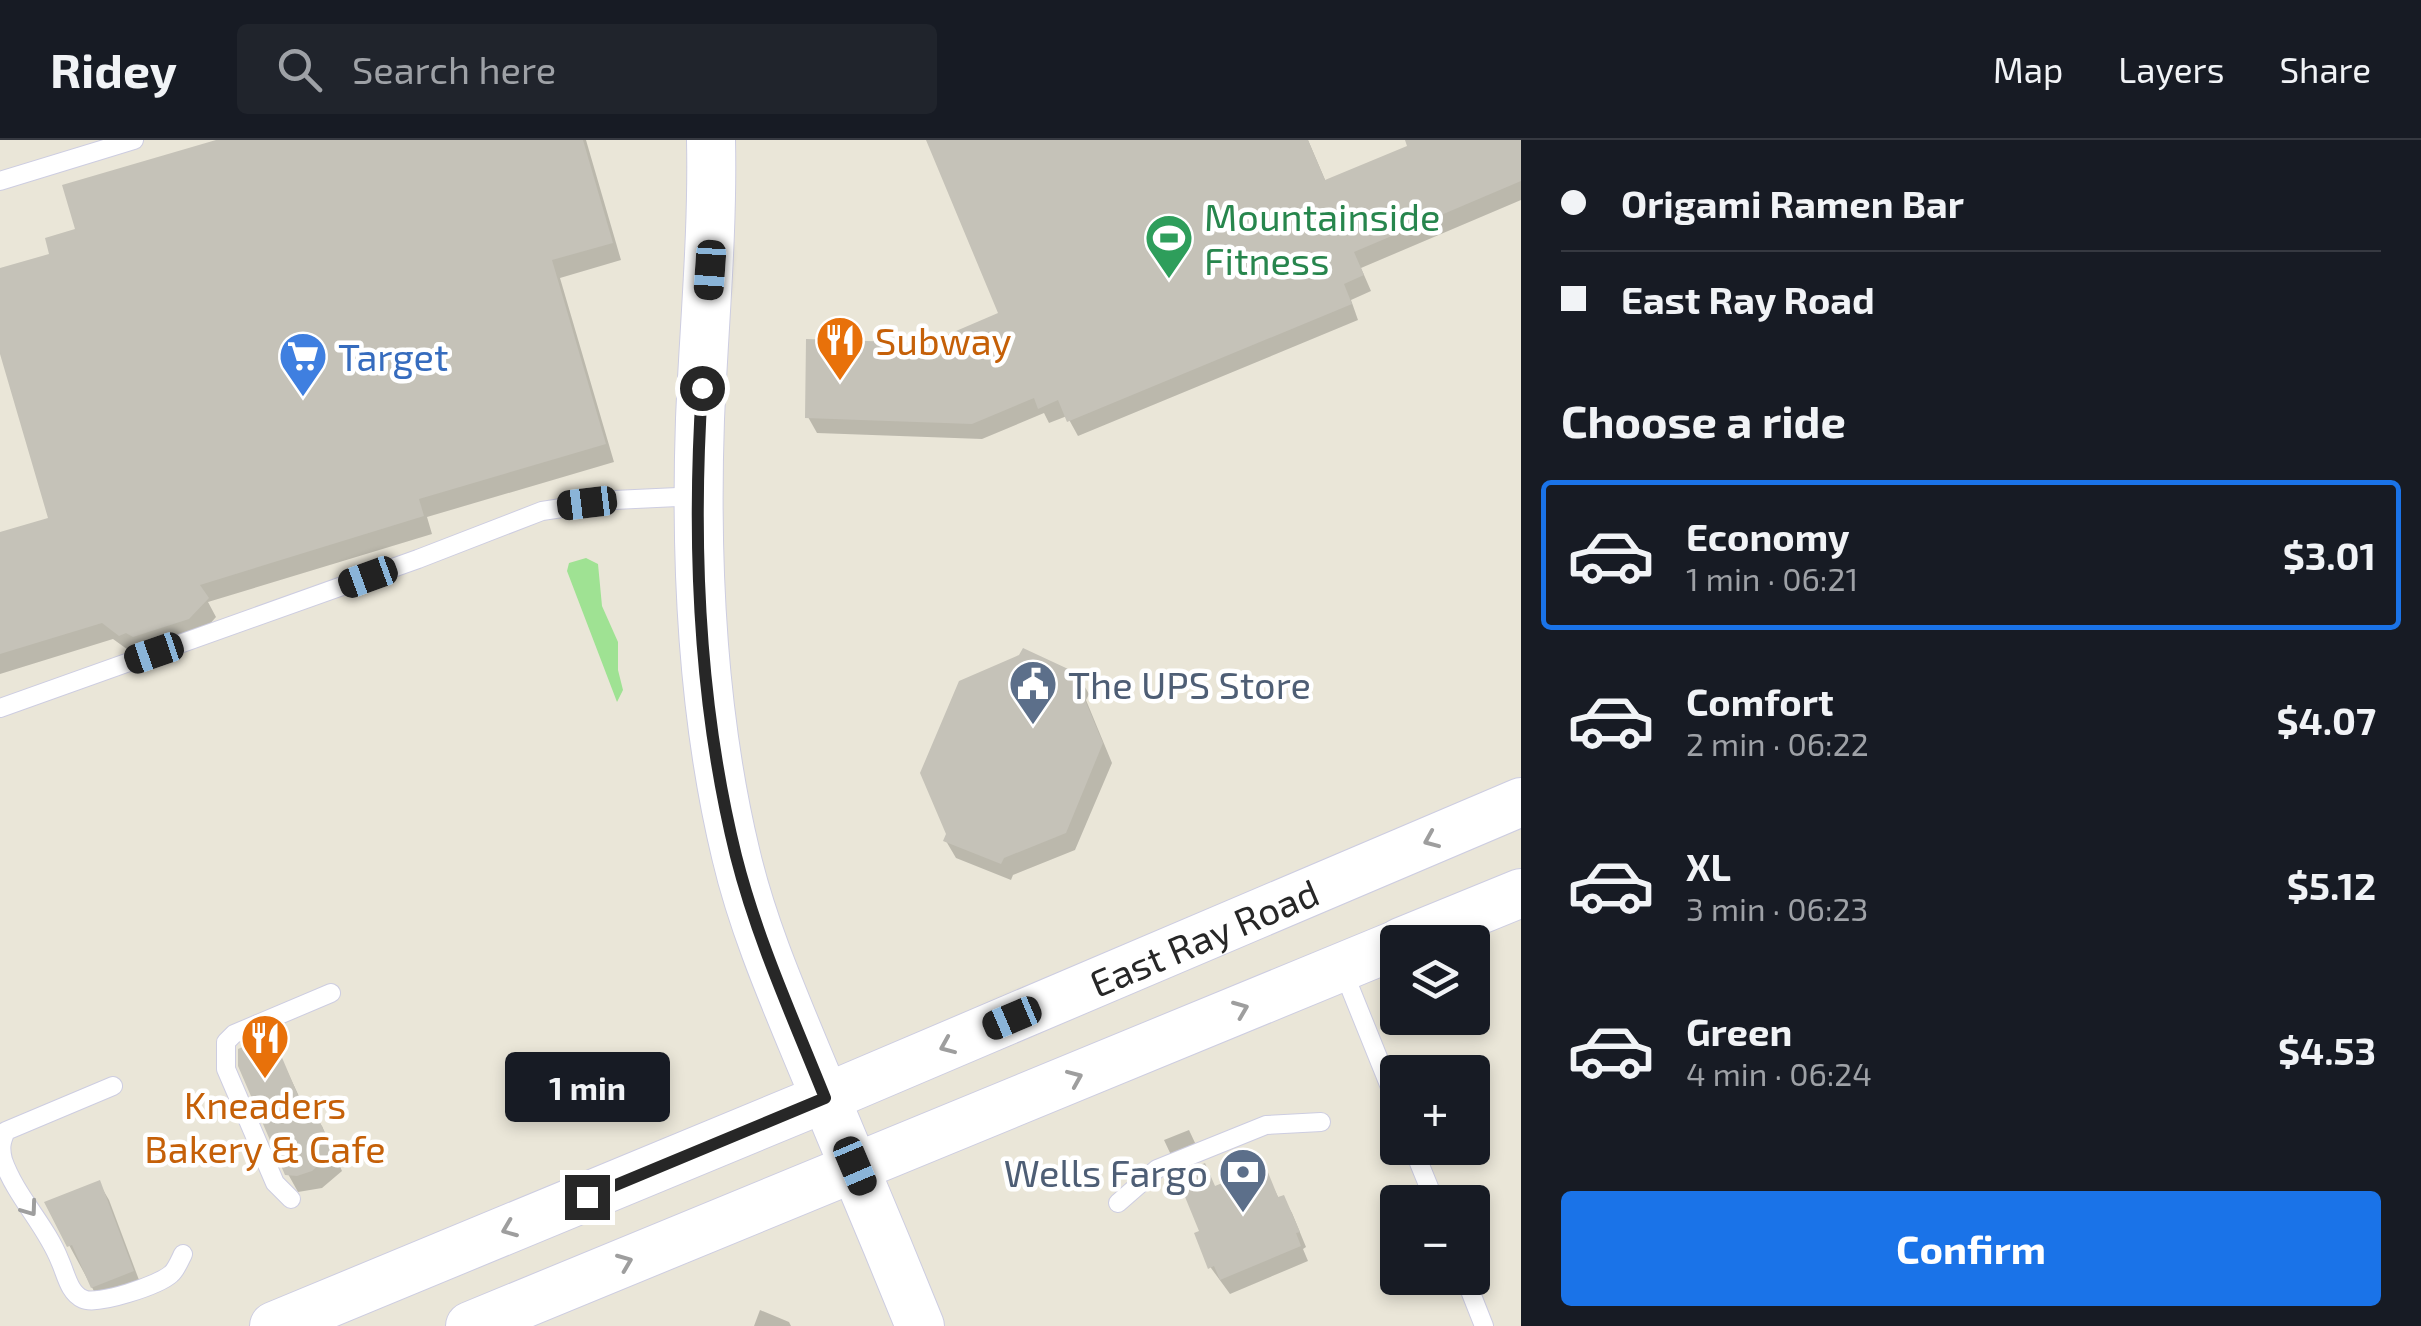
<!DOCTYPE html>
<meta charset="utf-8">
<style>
:root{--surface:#171b24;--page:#20242c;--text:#f1f3f6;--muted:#9ea1a6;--line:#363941;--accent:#1a73e8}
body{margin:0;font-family:"Exo 2",sans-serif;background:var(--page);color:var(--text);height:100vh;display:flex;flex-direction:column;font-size:38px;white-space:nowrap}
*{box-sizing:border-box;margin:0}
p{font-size:32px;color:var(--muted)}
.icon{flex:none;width:55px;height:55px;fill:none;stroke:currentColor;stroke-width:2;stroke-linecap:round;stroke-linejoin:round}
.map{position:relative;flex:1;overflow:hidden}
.panel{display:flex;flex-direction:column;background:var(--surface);width:900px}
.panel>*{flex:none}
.banner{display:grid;align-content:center;height:220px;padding:0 40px;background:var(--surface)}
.tools{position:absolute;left:1380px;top:785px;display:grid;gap:20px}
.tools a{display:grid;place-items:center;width:110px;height:110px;border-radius:10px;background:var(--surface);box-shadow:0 5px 15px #0003;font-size:50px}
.end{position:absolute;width:45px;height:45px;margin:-22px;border:12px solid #272727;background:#fff;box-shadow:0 0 0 5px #fff}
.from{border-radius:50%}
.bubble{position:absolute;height:70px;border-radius:10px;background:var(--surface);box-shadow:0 5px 15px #0003;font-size:32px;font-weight:700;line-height:70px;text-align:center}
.car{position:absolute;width:30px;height:60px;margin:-30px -15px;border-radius:12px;box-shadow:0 0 8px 2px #0007;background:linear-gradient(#222 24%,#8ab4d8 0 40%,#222 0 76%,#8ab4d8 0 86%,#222 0)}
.banner b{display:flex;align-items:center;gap:35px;height:95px;font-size:38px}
.banner b+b{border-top:2px solid var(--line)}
.banner i{width:25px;height:25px;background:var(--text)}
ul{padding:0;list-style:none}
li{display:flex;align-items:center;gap:30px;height:150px;margin:0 20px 15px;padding:0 20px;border:5px solid transparent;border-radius:10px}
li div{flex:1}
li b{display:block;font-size:38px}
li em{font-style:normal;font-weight:700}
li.active{border-color:var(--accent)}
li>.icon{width:90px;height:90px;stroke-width:1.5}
h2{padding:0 40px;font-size:45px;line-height:120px}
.button{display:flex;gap:20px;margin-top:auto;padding:20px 40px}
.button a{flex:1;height:115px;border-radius:10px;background:var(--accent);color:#fff;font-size:40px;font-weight:700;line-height:115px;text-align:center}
header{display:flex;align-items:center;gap:60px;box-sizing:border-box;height:140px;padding:0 50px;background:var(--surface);border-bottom:2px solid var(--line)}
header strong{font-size:48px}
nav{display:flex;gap:55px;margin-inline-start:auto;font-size:35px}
.search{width:700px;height:90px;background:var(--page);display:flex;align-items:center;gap:25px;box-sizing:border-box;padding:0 35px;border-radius:10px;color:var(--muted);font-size:38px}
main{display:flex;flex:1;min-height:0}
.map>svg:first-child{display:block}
.green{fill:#9fe293}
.shadow{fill:#0003}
.building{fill:#c5c2b8}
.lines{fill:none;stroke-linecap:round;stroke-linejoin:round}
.lane-casing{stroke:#cdcde1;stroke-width:20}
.secondary-casing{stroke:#cdcde1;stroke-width:50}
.lane{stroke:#fff;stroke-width:18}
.secondary{stroke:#fff;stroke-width:48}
.oneway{stroke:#9e9e9e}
.route{stroke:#272727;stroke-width:12}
.labels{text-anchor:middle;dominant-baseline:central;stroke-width:9;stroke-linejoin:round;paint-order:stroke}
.leisure-label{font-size:38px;fill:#27864d;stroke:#fff;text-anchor:start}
.food-label{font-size:38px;fill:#c56008;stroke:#fff;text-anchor:start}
.shop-label{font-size:38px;fill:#366cbe;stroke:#fff;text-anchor:start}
.service-label{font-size:38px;fill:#4e5e75;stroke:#fff;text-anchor:start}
.street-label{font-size:38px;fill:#272727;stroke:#fff}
</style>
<header>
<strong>Ridey</strong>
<div class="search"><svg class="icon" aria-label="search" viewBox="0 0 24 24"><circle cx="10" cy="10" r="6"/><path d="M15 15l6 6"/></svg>Search here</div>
<nav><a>Map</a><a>Layers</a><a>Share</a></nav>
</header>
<main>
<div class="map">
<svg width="1521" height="1186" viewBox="0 0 1521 1186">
<rect width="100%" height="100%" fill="#eae6d8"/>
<path class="green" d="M586,418L598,424L602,466L618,502V530L623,550L617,562L567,431L569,423Z"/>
<path class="shadow" d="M225,0H586L621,120L560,138L614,322L427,377L432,394L208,462L216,477L199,496L144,514L138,509L131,512L113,499L0,534V395L51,380L0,205V131L52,115L78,91Z
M945,0H1308L1326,42L1410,7L1407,0H1521V60L1361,128L1371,151L1351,160L1358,180L1078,296L1067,276L1049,283L1044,273L982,299L817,293L808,277L929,206L1002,174Z
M1079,537L1089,554L1086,560L1112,623L1075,710L1013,735L1011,740L956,718L946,701Z
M271,897L305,969L322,986L342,1031L322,1048L298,1052L288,1034Z
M1189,990L1196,1005L1171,1015L1164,1000Z
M1204,1026L1216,1049L1264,1028L1279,1059L1283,1058L1292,1073L1306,1107L1303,1109L1308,1121L1230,1154L1211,1128L1197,1095L1202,1092Z
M99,1043L109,1060L142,1148L101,1164L69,1105Z
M760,1170L789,1182L791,1186H754Z"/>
<path class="building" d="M216,0H583L613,103L552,120L606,304L419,359L424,376L200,445L209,458L189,479L133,497L126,493L119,496L102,483L0,514V392L48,378L0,214V128L49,114L45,98L75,89L62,45Z
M926,0H1308L1325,40L1407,6L1405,0H1521V41L1354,112L1364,135L1344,144L1352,164L1067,282L1058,260L1038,269L1034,258L972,284L805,278L806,199L928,203L998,173Z
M1023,508L1081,535L1077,541L1103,603L1066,693L1004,718L1001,724L943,701L946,694L920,633L959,541L1019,515Z
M272,894L303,967L313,966L333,1012L312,1031L297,1036L285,1035L238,926V909Z
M1205,1023L1215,1046L1265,1025L1278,1057L1284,1055L1300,1092L1296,1093L1301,1106L1220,1140L1214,1126L1208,1129L1194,1093L1199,1091L1176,1035Z
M100,1040L134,1131L91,1148L72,1105L67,1107L44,1062Z"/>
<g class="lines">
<g class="lane-casing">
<path id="lane" d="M0,41L134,0
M0,568L418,419L542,371L614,360L699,356
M1342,828L1398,967
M113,946L6,991C1,1002 0,1008 3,1020C16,1057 46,1085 60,1121C66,1134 69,1153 83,1159C97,1166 159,1145 171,1134C176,1130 180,1120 183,1114
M1413,1008L1435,1062
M291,1059L275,1043L226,929V902L234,894L331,853
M1118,1063L1157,1029L1266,985L1321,982
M1465,1138L1484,1186"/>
</g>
<g class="secondary-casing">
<g id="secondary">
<path d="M711,0C713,94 704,186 700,279C695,424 702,574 736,715C752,783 780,849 807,914C845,1004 883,1095 920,1186"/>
<path d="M1401,802L1521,753"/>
<path id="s1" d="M274,1186L825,958L1521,662"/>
<path d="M470,1186L1398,804"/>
</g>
</g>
<use href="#lane" class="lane"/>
<use href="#secondary" class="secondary"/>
</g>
<defs><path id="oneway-chevron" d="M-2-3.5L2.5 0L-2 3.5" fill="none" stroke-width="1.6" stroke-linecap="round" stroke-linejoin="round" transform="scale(2.5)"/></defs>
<g class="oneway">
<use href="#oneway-chevron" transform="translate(1431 700) rotate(157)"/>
<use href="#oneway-chevron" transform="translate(1241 869) rotate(-22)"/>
<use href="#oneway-chevron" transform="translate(947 906) rotate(157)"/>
<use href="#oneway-chevron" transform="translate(1075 938) rotate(-23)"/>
<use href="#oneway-chevron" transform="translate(30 1069) rotate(54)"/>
<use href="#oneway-chevron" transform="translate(509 1089) rotate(158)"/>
<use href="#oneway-chevron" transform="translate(625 1122) rotate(-22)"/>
</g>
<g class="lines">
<path class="route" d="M587,1057L825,958C793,878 757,799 736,716C699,566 692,402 702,248"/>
</g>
<defs>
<g id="stadium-pin" transform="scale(2.5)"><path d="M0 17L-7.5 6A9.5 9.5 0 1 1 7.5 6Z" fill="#2e9e5b" stroke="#fff"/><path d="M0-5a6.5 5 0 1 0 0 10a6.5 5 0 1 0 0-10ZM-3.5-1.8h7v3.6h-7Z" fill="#fff"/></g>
<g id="restaurant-pin" transform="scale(2.5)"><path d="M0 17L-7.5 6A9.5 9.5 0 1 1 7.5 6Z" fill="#e8710a" stroke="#fff"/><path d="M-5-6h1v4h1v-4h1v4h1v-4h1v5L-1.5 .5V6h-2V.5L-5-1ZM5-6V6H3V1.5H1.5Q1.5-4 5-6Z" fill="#fff"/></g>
<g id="supermarket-pin" transform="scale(2.5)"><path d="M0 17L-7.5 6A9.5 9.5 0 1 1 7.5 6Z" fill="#3f7fe0" stroke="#fff"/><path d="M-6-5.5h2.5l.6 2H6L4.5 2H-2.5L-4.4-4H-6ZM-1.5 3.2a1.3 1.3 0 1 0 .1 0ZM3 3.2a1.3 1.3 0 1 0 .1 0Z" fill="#fff"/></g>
<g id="civic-pin" transform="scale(2.5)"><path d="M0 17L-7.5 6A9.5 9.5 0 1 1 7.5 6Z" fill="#5c6f8a" stroke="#fff"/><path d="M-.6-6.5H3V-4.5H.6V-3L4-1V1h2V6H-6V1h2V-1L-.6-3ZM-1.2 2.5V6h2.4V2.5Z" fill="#fff"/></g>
<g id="bank-pin" transform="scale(2.5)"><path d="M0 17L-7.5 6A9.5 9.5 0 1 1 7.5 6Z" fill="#5c6f8a" stroke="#fff"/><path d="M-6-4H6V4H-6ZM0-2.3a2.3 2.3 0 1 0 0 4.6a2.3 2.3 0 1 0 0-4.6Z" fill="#fff"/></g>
</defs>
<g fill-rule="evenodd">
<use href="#stadium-pin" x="1169" y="98"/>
<use href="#restaurant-pin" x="840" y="200"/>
<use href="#supermarket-pin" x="303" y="216"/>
<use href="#civic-pin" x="1033" y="544"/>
<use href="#restaurant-pin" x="265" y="898"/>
<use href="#bank-pin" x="1243" y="1032"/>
</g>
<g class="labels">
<g class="leisure-label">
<text x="1204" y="76">Mountainside<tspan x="1204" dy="44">Fitness</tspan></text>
</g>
<g class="food-label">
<text x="875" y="200">Subway</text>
<text x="265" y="964" text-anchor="middle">Kneaders<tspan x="265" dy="44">Bakery &amp; Cafe</tspan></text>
</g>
<g class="shop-label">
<text x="338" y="216">Target</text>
</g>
<g class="service-label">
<text x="1068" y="544">The UPS Store</text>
<text x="1208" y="1032" text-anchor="end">Wells Fargo</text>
</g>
<g class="street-label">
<text stroke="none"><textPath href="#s1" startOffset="1008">East Ray Road</textPath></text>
</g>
</g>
</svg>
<div class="tools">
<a><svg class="icon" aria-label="layers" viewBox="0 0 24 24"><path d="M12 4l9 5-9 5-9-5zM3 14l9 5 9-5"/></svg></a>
<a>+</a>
<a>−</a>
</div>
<i class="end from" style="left:702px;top:248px"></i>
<i class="end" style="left:587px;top:1057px"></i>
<div class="bubble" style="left:505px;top:912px;width:165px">1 min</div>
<i class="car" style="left:710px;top:130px;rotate:184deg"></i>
<i class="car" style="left:587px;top:363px;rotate:263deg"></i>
<i class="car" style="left:368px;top:437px;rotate:250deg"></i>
<i class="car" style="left:154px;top:513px;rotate:251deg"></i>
<i class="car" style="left:1012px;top:878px;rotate:247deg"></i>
<i class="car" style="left:855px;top:1026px;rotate:157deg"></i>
</div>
<section class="panel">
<div class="banner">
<b><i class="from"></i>Origami Ramen Bar</b>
<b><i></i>East Ray Road</b>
</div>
<h2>Choose a ride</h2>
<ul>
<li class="active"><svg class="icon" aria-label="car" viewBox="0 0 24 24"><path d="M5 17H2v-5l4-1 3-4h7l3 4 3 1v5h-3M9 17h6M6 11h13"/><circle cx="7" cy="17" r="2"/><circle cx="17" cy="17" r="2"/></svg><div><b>Economy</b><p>1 min · 06:21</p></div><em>$3.01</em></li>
<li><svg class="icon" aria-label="car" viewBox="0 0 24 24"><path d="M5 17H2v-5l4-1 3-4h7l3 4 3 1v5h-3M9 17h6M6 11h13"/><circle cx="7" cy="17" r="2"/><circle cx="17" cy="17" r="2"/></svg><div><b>Comfort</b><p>2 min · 06:22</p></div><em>$4.07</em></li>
<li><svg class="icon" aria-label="car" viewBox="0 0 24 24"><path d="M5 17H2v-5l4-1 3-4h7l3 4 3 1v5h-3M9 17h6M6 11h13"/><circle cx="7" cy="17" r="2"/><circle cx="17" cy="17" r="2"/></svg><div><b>XL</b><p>3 min · 06:23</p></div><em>$5.12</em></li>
<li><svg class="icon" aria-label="car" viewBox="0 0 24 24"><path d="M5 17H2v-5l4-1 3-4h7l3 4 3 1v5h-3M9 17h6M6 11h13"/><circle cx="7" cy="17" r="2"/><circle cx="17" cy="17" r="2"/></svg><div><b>Green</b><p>4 min · 06:24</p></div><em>$4.53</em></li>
</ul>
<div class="button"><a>Confirm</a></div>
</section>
</main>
